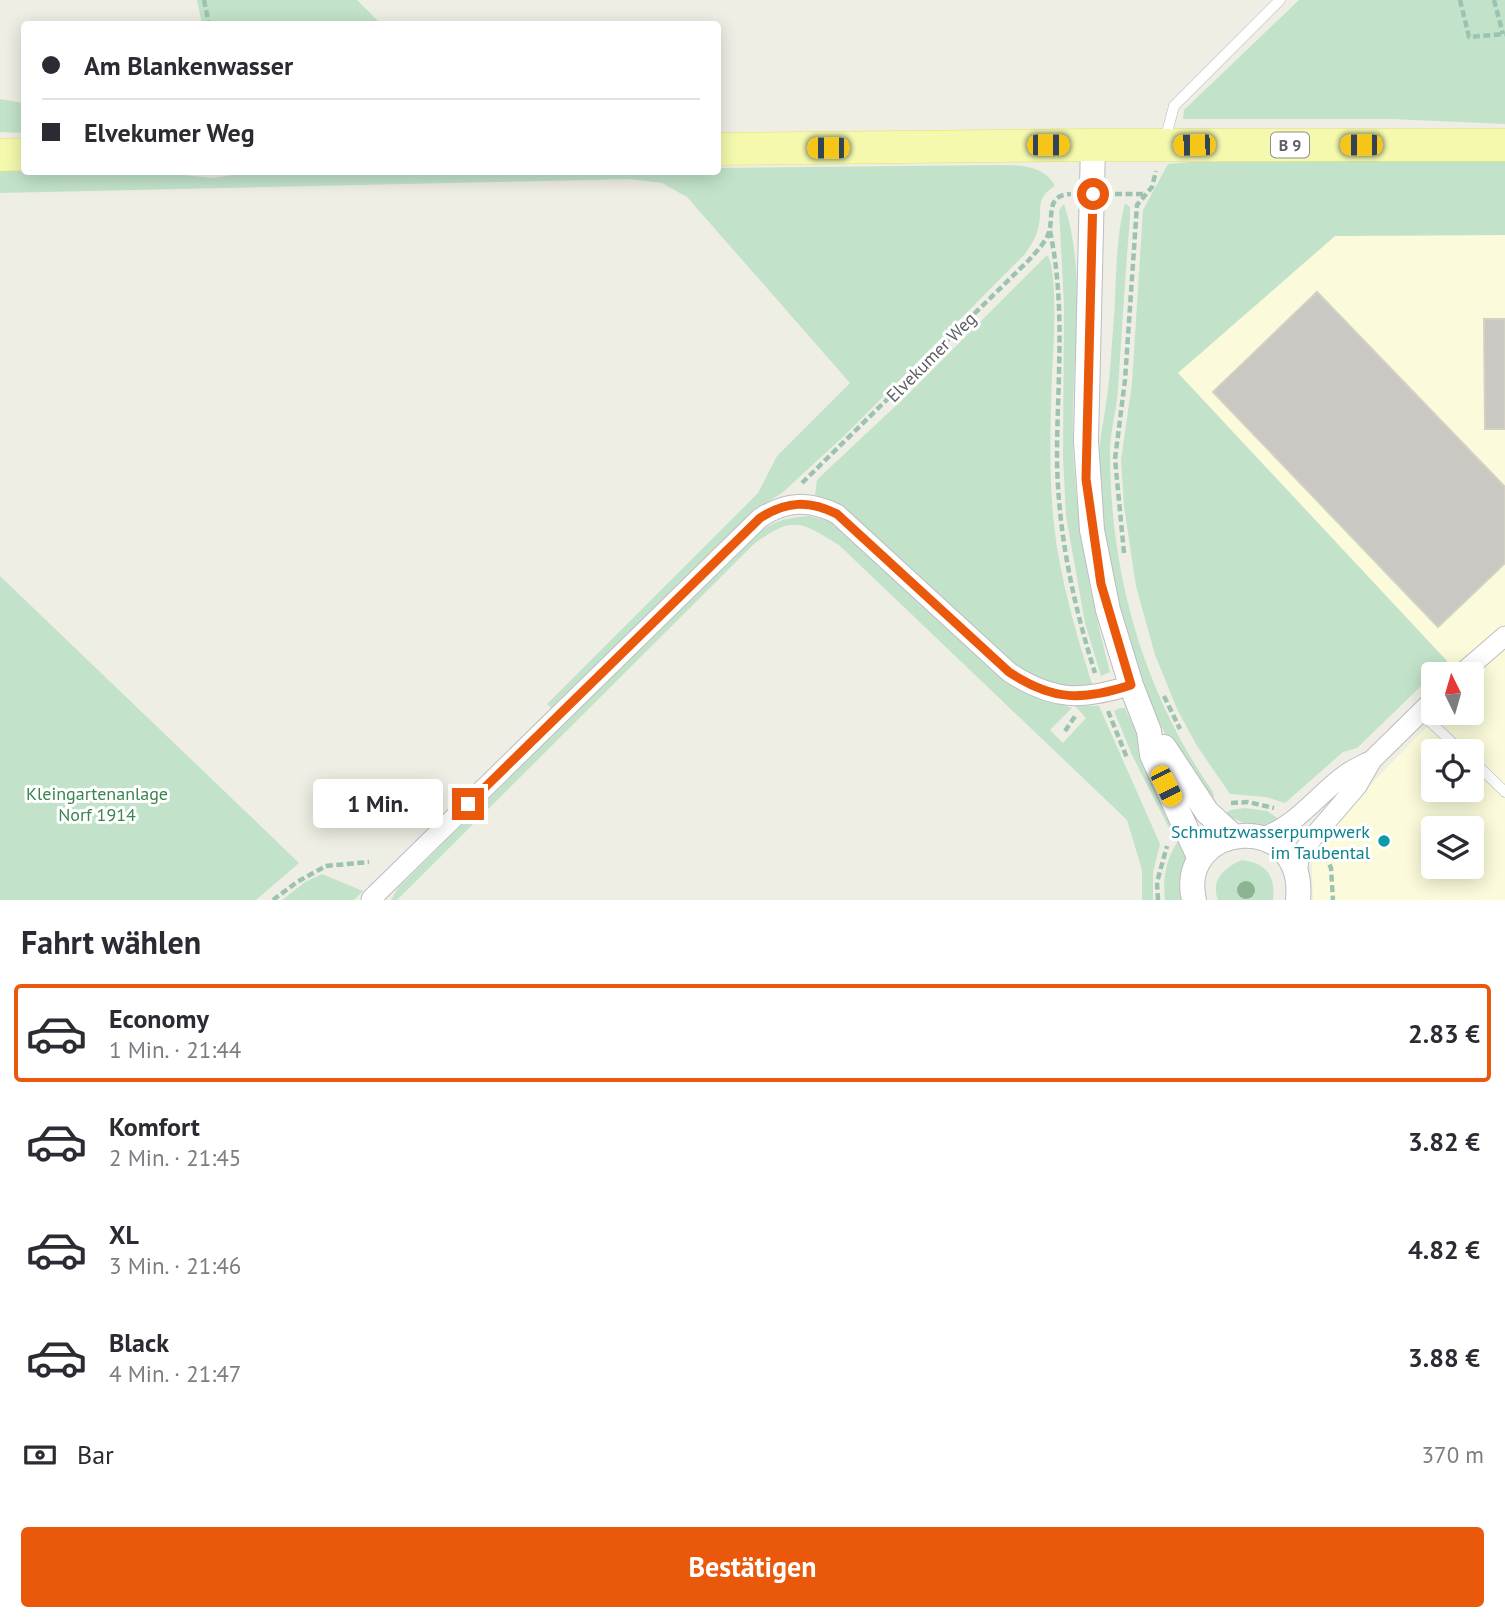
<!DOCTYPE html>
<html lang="de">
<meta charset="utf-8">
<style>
:root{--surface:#fff;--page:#f2f2f3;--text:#2b2b33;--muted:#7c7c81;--line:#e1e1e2;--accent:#ea580c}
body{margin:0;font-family:"PT Sans",sans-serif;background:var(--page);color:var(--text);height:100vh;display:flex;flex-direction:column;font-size:26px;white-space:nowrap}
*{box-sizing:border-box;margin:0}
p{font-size:23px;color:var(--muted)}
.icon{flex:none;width:38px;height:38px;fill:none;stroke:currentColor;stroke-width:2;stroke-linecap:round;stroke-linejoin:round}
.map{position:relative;height:900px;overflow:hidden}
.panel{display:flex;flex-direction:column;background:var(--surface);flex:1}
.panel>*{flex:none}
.hud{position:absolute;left:21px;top:21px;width:700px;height:154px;border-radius:7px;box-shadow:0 4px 18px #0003;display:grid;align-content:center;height:154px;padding:0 21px;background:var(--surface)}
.needle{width:46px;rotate:355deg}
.tools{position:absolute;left:1421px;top:662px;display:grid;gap:14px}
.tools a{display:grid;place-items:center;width:63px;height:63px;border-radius:7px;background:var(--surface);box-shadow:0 4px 18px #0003;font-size:35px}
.end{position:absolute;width:32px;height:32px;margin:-16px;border:9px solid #ea580c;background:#fff;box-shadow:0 0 0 4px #fff}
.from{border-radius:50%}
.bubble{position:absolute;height:49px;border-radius:7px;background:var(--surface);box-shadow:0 4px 18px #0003;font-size:23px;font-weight:600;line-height:49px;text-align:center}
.car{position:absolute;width:21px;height:42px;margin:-21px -10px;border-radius:9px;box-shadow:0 0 5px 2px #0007;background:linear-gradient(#f5c518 24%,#345 0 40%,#f5c518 0 76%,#345 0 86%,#f5c518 0)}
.hud b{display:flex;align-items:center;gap:24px;height:66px;font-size:26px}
.hud b+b{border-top:2px solid var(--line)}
.hud i{width:18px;height:18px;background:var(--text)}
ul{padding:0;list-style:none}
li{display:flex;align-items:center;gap:21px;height:98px;margin:0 14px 10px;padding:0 7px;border:4px solid transparent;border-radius:7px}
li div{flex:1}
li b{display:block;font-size:26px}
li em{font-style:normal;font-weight:600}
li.on{border-color:var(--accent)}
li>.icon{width:63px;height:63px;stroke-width:1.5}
h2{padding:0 21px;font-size:32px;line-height:84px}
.pay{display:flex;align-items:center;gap:18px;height:77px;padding:0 21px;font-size:26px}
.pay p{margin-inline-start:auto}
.cta{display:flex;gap:14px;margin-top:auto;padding:14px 21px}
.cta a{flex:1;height:80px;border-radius:7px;background:var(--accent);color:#fff;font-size:28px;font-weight:600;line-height:80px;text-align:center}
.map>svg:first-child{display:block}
.commercial{fill:#fbfbdb;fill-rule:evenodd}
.green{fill:#c2e3ca}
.building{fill:#c9c8c2;stroke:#d2d1c3;stroke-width:2}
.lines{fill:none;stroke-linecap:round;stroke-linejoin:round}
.service-casing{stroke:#bcbcc2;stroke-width:11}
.minor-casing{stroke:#bcbcc2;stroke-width:21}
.tertiary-casing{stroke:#bcbcc2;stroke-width:26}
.primary-casing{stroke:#e7e063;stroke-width:33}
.path{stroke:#9cc3b1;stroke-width:4.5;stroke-dasharray:7 3.5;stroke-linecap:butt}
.service{stroke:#fff;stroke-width:10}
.minor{stroke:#fff;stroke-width:19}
.tertiary{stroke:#fff;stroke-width:24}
.primary{stroke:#f4f9ae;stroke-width:32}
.tree{fill:#8cb392}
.route{stroke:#ea580c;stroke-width:9}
.culture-dot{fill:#0f9aa8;stroke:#fff;stroke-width:2.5}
.labels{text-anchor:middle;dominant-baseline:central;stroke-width:6;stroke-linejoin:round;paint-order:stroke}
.shield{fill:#fff;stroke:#8d8e92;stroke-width:2}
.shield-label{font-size:16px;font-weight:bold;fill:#5c5e64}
.street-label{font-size:18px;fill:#5c5e64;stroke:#fff}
.park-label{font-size:18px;fill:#3b834f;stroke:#fff}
.culture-label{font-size:18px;fill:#0d838f;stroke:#fff;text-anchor:end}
</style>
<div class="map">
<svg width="1505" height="900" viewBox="0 0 1505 900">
<rect width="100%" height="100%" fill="#eeeee4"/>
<path class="commercial" d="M1505,235V900H1313L1311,846L1441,712H1472V674H1459L1178,373L1335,236ZM1433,751H1472V789H1433ZM1433,828H1472V866H1433Z"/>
<path class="green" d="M197,0H357L381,24H202Z
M1299,0H1505V124L1391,119H1183L1184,110Z
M0,99L24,103V133L0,132Z
M1505,160V235L1335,236L1178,373L1447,661L1357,748L1343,752L1285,803L1266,797L1230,794L1197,746L1178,711L1155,655L1136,586L1124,506L1121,460L1132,383L1143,210L1168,164L1191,162Z
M1006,165C1025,166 1045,167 1055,186C1033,200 1044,208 1038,229C1036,238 1030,246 1025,254L845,435L782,493L764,504L706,557L551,708L547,704L758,493L777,456L850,383L687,197L662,183L630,179L0,193V171L153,172L213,178L251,172H718V168Z
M1125,203L1130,207V219C1125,275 1122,332 1118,388C1117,411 1109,434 1110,457C1111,577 1144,693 1213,792L1214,797L1209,801C1200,788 1189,776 1181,762C1131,681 1099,557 1099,462C1099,442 1103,424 1106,404C1110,380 1111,355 1113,330C1117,288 1114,244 1125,203Z
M1064,204C1088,275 1071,362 1073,436C1075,521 1089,591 1110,672L1101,676L1085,623L1066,516L1063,458L1064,305L1059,210Z
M1047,255C1059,269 1053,355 1052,377C1050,434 1048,496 1058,553C1066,599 1079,643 1093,687L1077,689L1031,678L843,509L815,495L817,480L824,473L900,402Z
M809,516L829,521L846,532L1003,677L1028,694L1072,708L1050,730L1063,743L1086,718L1074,705L1099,706L1160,844L1153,872V900H1142V870L1127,820L839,545C800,521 793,516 755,543L397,900H391L398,888L751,539C771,522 782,518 809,516Z
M0,576L270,835L299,863L256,900H0Z
M1120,708H1125L1178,826L1171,832L1132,755L1114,711Z
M1245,808L1267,811L1280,820C1261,830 1242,824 1224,814L1230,810Z
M1182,836L1187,856L1181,900H1165C1162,875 1167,855 1182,836Z
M1242,860C1266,863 1276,876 1273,900H1218C1210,880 1225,867 1242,860Z
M322,874L363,891L354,900H282L305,882Z"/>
<path class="building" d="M1317,292L1505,487V563L1438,627L1213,392Z
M1484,319H1505V429H1485Z"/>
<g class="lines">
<g class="service-casing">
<path id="service" d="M1165,140L1174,106L1280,0
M1420,712L1461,751
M1472,760L1505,792"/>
</g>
<g class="minor-casing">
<path id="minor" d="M1461,674L1505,636
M1263,837C1297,825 1317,795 1346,774C1353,769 1362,765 1370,761
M1297,871L1300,856L1314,836L1357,786L1372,760L1433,700
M371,899L760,518C786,501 809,500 837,514L1009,672C1053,701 1082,701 1131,685"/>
</g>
<g class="tertiary-casing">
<path id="tertiary" d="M1093,145L1086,441L1092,530L1108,610L1131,685L1149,731L1152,755L1200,859
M1164,747L1207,812L1233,836
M1194,900C1176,821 1307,808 1298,900"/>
</g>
<g class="primary-casing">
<path id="primary" d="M718,149L1093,145H1505
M0,155L24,154"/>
</g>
<path class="path" d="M204,0L209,24
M1460,0L1469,37L1505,34
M1494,0L1503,34
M1115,194H1144
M1050,231C1066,306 1057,383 1057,459C1058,533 1073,603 1095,673
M802,483L1029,260C1036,252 1046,242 1049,232C1054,216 1045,195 1071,194
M1124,553L1115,459L1125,380L1137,205L1152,187L1156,171
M1164,696L1180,729
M1108,711L1127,758
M1065,731L1076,715
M1231,803L1248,802L1274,808
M1325,855L1331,868L1333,900
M273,900L297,882L326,866L369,862
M1158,900L1157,882L1167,846"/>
<use href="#service" class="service"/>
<use href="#minor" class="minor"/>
<use href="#tertiary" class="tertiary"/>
<use href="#primary" class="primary"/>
</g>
<circle class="tree" cx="1246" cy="890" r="9"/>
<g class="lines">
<path class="route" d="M468,804L760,518C786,501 809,500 837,514L1009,672C1053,701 1082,701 1131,685L1101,584L1086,479L1093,194"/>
</g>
<circle class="culture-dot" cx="1384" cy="841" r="7"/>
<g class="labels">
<rect class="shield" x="1271" y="132.5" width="38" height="25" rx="5"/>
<g class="shield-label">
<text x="1290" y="145">B 9</text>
</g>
<g class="street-label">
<text transform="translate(931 357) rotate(-45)">Elvekumer Weg</text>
</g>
<g class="park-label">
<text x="97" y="793">Kleingartenanlage<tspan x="97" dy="21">Norf 1914</tspan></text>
</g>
<g class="culture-label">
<text x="1370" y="831">Schmutzwasserpumpwerk<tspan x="1370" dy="21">im Taubental</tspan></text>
</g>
</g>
</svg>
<div class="tools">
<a><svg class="needle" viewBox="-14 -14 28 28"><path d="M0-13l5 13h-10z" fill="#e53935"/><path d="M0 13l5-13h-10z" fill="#7c7c81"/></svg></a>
<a><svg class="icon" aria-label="locate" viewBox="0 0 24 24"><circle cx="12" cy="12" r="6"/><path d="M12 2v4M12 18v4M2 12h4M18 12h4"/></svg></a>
<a><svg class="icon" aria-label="layers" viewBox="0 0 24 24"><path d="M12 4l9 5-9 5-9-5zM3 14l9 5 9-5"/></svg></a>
</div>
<i class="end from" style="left:1093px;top:194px"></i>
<i class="end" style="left:468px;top:804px"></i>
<div class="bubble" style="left:313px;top:779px;width:130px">1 Min.</div>
<i class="car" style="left:1048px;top:145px;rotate:90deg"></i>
<i class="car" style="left:1194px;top:145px;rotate:269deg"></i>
<i class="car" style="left:1361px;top:145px;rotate:270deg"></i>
<i class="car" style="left:828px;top:148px;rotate:270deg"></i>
<i class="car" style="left:1166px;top:786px;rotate:153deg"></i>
<div class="hud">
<b><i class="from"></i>Am Blankenwasser</b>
<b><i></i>Elvekumer Weg</b>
</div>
</div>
<section class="panel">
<h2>Fahrt wählen</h2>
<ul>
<li class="on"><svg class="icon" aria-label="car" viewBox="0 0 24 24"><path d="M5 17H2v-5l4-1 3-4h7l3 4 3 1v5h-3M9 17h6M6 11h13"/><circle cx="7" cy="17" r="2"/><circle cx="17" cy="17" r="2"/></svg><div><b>Economy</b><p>1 Min. · 21:44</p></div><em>2.83 €</em></li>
<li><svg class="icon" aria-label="car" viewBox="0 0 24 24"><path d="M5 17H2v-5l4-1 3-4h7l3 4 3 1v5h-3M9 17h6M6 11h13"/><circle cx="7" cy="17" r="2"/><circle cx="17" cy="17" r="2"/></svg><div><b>Komfort</b><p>2 Min. · 21:45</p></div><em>3.82 €</em></li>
<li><svg class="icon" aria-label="car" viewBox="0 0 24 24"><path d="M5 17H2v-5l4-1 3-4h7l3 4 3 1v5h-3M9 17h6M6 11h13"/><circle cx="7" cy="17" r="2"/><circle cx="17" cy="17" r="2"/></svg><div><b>XL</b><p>3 Min. · 21:46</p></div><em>4.82 €</em></li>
<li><svg class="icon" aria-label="car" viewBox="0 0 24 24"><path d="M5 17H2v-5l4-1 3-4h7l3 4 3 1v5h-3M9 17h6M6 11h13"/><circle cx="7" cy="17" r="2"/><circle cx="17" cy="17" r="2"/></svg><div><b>Black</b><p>4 Min. · 21:47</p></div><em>3.88 €</em></li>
</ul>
<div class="pay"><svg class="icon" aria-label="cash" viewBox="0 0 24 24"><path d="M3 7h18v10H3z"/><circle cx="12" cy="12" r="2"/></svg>Bar<p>370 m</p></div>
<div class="cta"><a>Bestätigen</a></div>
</section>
